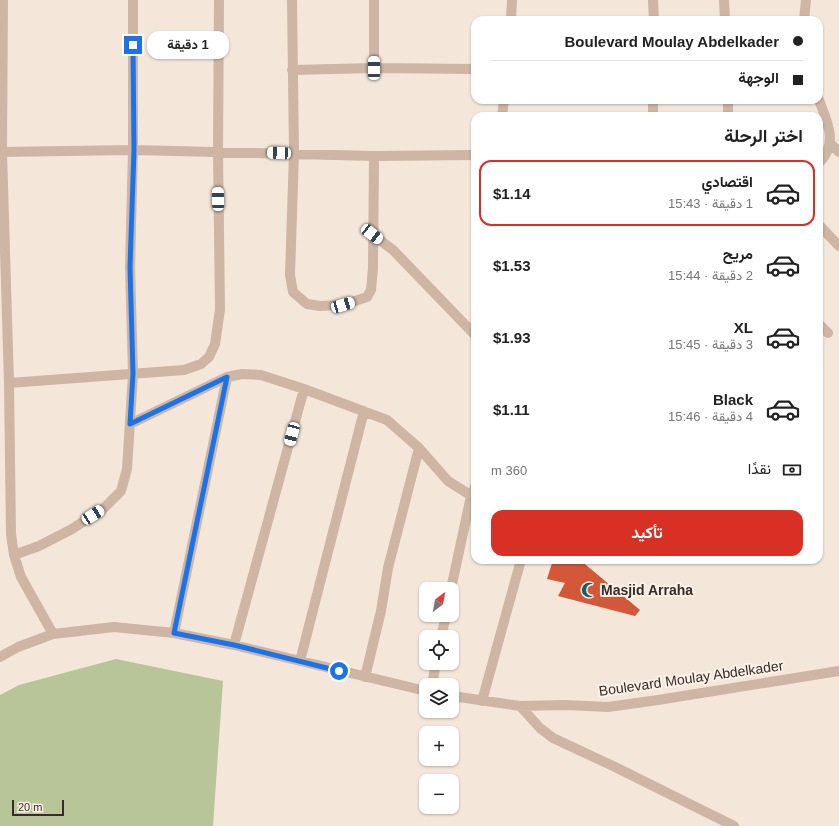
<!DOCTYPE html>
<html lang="ar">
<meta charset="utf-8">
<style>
:root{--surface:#fff;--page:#f2f2f2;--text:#222;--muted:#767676;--line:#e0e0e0;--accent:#d93025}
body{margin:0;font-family:Arial,Vazirmatn,sans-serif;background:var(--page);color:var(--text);direction:rtl;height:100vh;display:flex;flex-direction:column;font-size:15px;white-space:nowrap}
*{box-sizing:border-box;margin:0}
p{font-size:13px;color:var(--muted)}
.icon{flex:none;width:22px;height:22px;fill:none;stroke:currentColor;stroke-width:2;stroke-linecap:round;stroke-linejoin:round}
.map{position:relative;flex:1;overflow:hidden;direction:ltr}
.details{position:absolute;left:471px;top:112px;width:352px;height:452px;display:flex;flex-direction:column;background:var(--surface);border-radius:12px;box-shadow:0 1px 3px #0004;direction:rtl}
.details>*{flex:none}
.top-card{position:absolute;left:471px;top:16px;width:352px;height:88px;border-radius:12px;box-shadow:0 1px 3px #0004;direction:rtl;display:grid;align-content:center;height:88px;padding:0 20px;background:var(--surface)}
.needle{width:26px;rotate:32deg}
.controls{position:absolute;left:419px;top:582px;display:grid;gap:8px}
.controls a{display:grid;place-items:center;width:40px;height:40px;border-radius:8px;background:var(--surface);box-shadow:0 1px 3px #0004;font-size:20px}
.scale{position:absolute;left:12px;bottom:10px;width:52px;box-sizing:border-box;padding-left:4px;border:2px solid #392b27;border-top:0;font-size:11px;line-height:14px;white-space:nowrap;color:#392b27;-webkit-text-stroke:3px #fbf1e7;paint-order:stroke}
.end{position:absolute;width:18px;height:18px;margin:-9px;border:5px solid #1a73e8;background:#fff;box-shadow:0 0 0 2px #fff}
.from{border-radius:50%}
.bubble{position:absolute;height:28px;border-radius:12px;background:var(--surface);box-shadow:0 1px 3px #0004;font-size:13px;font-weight:700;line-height:28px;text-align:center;direction:rtl}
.car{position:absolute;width:12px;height:24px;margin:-12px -6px;border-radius:5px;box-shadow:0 0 3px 1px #0007;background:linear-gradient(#fff 24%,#345 0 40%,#fff 0 76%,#345 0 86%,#fff 0)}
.top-card b{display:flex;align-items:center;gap:14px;height:38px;font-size:15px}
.top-card b+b{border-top:1px solid var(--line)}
.top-card i{width:10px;height:10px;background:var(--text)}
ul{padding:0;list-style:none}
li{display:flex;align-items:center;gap:12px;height:66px;margin:0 8px 6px;padding:0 12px;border:2px solid transparent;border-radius:12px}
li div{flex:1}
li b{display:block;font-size:15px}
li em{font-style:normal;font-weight:700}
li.selected{border-color:var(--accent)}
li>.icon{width:36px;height:36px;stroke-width:1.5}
h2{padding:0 20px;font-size:18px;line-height:48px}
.pay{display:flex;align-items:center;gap:10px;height:44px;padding:0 20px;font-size:15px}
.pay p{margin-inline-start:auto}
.primary-button{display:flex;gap:8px;margin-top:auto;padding:8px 20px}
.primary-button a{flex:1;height:46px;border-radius:12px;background:var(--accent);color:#fff;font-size:16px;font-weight:700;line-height:46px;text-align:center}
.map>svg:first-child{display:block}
.green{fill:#b8c598}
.building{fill:#d35739}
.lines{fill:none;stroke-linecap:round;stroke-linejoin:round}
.minor{stroke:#ceb5a4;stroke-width:10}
.route{stroke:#1a73e8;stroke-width:5}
.labels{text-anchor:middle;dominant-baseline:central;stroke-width:4;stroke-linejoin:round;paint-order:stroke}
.poi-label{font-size:14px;font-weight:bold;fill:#392b27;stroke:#fbf1e7;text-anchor:start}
.street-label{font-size:14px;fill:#392b27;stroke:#fbf1e7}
</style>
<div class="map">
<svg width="839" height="826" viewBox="0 0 839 826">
<rect width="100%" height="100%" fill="#f4e7da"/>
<path class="green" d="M116,659L223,681L213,826H0V695L19,685Z"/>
<path class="building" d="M553,560H580L640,610L635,616L558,596L565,583L547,579Z"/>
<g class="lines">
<path class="minor" d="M3,0L2,152L9,383L11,534L14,555L21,577L53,634
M292,0L294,153L290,275L293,292L307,304L320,306L343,305L367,297L371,290L373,268L374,156
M374,0V68
M653,0L654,20
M724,0L725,20
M511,20L512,0
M804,20L806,0
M292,70L374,68L475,69
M728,100V116
M819,100C827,122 839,143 819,163
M502,116L504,100
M653,116V100
M830,143L839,152
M0,152L133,150L374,156L475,155
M819,225L839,246
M372,234L393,250L475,335
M819,324L828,333
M9,383L184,370L201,364L209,357L215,344L220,310L218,151L219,0
M130,424L227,377L242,374L261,375L304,389L387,420L419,448L448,481L475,498
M14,555L39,546L72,529L104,508L121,491L127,469L133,374L130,267L133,150V0
M451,589L471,496L475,487
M174,633L227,377
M441,637L446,615
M234,645L304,389
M0,657L18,647L53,634L114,627L174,633L234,645L426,691
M300,661L364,411
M365,677L381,611L388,568L419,448
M432,685L436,663
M452,696L520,706L565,705L608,707L658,700L839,671
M482,701L521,560
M520,706L540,728L553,738L613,766L734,826"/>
</g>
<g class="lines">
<path class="route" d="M133,45L134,150L130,267L133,374L130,424L227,377L174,633L234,645L339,671"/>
</g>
<defs>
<g id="mosque-bare" transform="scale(1.2)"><path d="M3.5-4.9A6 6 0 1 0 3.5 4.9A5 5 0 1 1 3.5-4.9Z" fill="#175e5f" stroke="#fbf1e7" stroke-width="2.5" paint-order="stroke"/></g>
</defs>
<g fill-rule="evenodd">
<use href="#mosque-bare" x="589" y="590"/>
</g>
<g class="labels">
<g class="poi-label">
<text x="601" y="590">Masjid Arraha</text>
</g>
<g class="street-label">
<text transform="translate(691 678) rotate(-8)">Boulevard Moulay Abdelkader</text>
</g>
</g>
</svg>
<div class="controls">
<a><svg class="needle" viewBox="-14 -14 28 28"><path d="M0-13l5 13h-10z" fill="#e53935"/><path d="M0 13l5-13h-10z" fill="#767676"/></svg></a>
<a><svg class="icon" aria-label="locate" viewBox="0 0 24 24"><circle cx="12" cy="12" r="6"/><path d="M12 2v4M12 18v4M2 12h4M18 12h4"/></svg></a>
<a><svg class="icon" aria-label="layers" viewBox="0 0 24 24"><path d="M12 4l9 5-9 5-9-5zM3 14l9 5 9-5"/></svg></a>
<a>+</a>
<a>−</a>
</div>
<div class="scale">20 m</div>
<i class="end from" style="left:339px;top:671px"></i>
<i class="end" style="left:133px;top:45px"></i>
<div class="bubble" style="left:147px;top:31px;width:82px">1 دقيقة</div>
<i class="car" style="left:374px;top:68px;rotate:0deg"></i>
<i class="car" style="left:279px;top:153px;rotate:272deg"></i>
<i class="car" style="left:218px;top:199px;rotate:359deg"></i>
<i class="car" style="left:372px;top:234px;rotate:128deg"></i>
<i class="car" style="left:343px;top:305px;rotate:74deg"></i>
<i class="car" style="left:292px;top:434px;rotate:195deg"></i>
<i class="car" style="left:93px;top:515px;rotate:57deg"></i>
<div class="top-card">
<b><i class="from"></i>Boulevard Moulay Abdelkader</b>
<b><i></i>الوجهة</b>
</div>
<section class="details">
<h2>اختر الرحلة</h2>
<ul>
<li class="selected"><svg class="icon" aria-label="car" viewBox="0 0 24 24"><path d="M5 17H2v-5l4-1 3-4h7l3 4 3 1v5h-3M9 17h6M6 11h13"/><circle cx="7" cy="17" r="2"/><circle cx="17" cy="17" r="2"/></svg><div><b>اقتصادي</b><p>1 دقيقة · 15:43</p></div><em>$1.14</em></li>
<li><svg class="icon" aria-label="car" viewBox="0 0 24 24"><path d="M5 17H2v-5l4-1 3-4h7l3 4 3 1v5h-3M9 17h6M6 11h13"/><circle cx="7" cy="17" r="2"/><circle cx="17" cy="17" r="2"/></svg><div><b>مريح</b><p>2 دقيقة · 15:44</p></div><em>$1.53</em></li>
<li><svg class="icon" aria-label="car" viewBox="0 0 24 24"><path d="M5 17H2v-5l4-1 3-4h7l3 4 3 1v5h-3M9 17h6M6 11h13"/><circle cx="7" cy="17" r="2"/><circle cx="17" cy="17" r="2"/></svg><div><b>XL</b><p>3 دقيقة · 15:45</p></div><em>$1.93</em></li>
<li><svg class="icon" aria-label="car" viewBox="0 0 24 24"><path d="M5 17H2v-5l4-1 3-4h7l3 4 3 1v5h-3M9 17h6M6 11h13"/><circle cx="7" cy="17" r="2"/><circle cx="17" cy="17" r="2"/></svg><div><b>Black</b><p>4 دقيقة · 15:46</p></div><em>$1.11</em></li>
</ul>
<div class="pay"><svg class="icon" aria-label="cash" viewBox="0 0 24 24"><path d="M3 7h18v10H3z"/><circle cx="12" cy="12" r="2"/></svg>نقدًا<p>360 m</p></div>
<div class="primary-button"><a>تأكيد</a></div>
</section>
</div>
